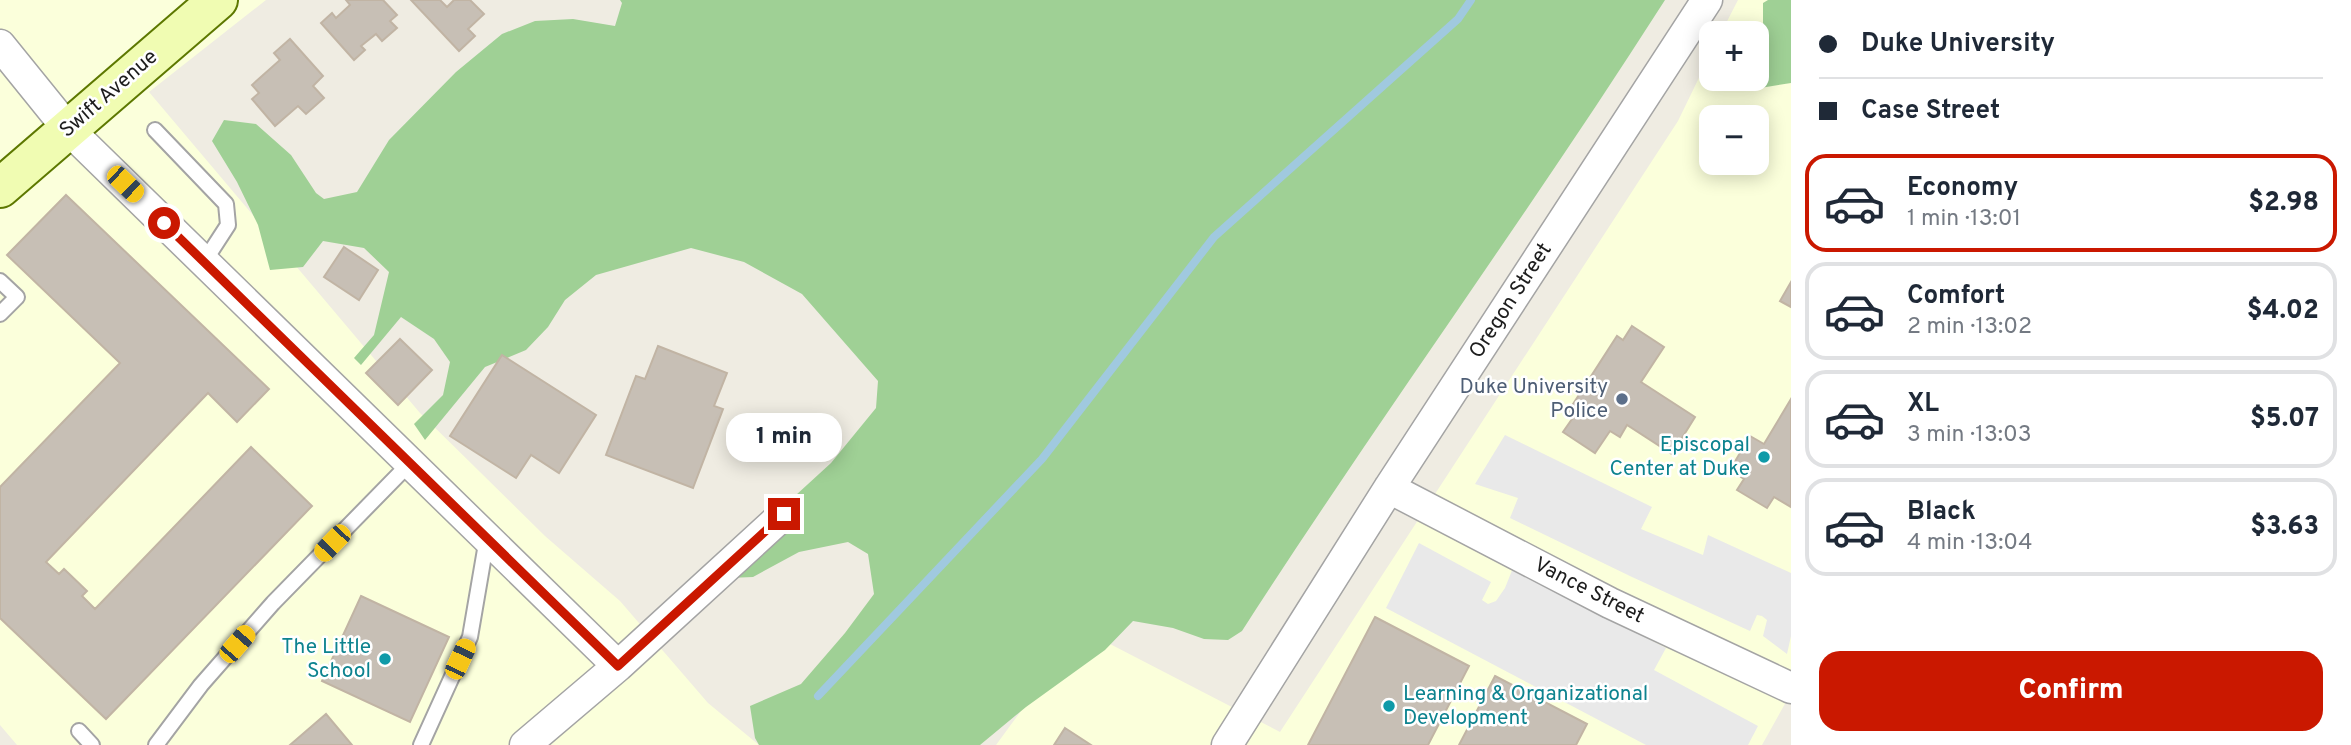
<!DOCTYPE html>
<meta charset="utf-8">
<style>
:root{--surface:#fff;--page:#f2f2f3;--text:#1f2937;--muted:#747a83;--line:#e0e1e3;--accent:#ca1800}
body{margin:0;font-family:Overpass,sans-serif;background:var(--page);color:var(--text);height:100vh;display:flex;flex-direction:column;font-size:26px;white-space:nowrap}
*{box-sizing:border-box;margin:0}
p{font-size:23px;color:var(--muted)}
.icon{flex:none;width:38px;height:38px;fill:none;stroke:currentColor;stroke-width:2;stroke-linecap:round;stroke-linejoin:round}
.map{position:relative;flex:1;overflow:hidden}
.details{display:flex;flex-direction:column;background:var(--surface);width:560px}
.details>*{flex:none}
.banner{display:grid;align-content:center;height:154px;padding:0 28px;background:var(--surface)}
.buttons{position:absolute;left:1699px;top:21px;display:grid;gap:14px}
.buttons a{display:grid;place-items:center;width:70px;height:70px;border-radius:14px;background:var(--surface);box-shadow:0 4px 18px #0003;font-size:35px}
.end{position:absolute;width:32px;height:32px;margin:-16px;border:9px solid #ca1800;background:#fff;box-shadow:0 0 0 4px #fff}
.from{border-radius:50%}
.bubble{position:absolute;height:49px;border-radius:21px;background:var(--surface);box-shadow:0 4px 18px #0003;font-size:23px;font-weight:800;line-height:49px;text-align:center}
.car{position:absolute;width:21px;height:42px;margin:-21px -10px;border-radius:9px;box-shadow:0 0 5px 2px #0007;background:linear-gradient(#f5c518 24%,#345 0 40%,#f5c518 0 76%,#345 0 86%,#f5c518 0)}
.banner b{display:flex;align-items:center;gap:24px;height:66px;font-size:26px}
.banner b+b{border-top:2px solid var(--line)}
.banner i{width:18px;height:18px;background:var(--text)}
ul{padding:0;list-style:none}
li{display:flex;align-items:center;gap:21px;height:98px;margin:0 14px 10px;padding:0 14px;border:4px solid var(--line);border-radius:21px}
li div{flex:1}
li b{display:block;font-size:26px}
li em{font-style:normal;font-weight:800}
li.selected{border-color:var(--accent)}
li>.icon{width:63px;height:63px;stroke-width:1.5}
.button{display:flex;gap:14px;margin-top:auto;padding:14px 28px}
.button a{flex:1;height:80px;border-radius:21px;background:var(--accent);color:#fff;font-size:28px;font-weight:800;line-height:80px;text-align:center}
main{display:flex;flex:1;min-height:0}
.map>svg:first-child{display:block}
.education{fill:#fbffdb;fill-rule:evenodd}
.forest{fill:#9fd095}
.parking{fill:#e9e9e9}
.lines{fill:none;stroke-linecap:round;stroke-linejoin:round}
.stream{stroke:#a0c9df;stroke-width:8}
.building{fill:#c7bfb5;stroke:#c1b4a4;stroke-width:2}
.lane-casing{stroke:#a4a4a4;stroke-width:18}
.street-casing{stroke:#a4a4a4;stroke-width:33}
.secondary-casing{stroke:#5d7800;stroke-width:42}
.lane{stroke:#fff;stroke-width:14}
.street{stroke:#fff;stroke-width:30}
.secondary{stroke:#f0fcb2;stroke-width:38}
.route{stroke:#ca1800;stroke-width:9}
.service-dot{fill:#5c6f8a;stroke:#fff;stroke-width:2.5}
.culture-dot{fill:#0f9aa8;stroke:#fff;stroke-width:2.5}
.labels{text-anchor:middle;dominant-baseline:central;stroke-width:5;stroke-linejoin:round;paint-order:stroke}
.street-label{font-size:21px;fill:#1d1d1d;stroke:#fff}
.service-label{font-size:21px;fill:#4e5e75;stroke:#fff;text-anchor:end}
.culture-label{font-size:21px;fill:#0d838f;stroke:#fff;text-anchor:end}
</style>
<main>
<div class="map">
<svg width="1791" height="745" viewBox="0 0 1791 745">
<rect width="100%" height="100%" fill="#efece2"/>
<path class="education" d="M0,0H266L149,92L420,413L545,536L620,601L708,703L759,745H17L0,725Z
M1738,0H1791V693L1762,745H996L1081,629L1280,732L1678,121L1711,53L1712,79H1757V33H1721ZM1712,117H1757V163H1712Z"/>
<path class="forest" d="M620,0H1665C1529,213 1379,418 1242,631L1228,640L1204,639L1173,628L1133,621L1105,650L1026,707L980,745H759L755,738L750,706L801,684L845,633L874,594L868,554L848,542L799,552L753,577L729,578L725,560L831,463L876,408L878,381L802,294L744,262L691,248L596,275L565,300L548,327L526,350L485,367L425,440L414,424L443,395L450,362L434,339L401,317L361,365L354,358L374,335L389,272L364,248L323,241L303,267L270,270L258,225L237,182L212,141L224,120L256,124L291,155L316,193L324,199L357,192L389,140L456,72L502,34L535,21L573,19L615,26L622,3Z
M1768,0H1791V83L1748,90L1753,79H1757V68L1763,51V3Z"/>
<path class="parking" d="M1505,435L1652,507L1641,529L1703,555L1708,535L1791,573V636L1787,654L1763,636L1767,620L1762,616L1757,615L1750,631L1632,577L1510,518L1518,498L1475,484Z
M1419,543L1491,582L1482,600L1488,604L1496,601L1505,588L1513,568L1666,648L1654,670L1758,726L1748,745H1646L1386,608Z"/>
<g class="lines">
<path class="stream" d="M818,696L1042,459L1214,237L1458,19L1471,0"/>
</g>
<path class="building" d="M346,0H383L397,15L390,21L397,28L382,41L376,34L361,46L365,50L354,60L321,23L332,13L336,18L350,5Z
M411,0H440L447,7L454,0H470L484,14L468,29L475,36L459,51Z
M290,39L323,76L313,86L324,98L306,114L298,106L275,126L252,99L259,93L252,85L280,60L274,53Z
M66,195L269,389L237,422L208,393L46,562L59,574L64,569L87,591L82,596L95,609L251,447L312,506L106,719L0,618V487L120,363L7,255Z
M344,247L378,270L359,300L324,277Z
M1791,282V307L1780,301Z
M1632,326L1664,347L1641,382L1695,417L1672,454L1627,425L1620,437L1610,431L1595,453L1563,432L1572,419L1566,415L1617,336L1623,340Z
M400,339L432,370L398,405L366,373Z
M658,346L727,373L714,406L723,409L693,488L606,455L636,376L645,379Z
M502,355L596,415L559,473L531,455L516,478L450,436Z
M1791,399V507L1774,497L1767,508L1737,490L1744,479L1730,470L1750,436L1764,444Z
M361,596L449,637L410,722L322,681Z
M1375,617L1469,666L1428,745H1308Z
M1495,676L1587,724L1576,745H1459Z
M326,714L352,745H290Z
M1065,728L1091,745H1054Z"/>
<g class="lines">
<g class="lane-casing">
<path id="lane" d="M155,130L226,204L228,225L204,262
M0,281L17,297L0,314
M79,731L92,745
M156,745L201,685L273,603L410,463
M421,745L470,637L487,538"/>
</g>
<g class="street-casing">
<path id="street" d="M0,45L68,129L618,666
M1389,488L1610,603L1791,688
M525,745L618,666L784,514
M1227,745L1389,488L1707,0"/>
</g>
<g class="secondary-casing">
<path id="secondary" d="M0,188L218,0"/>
</g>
<use href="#lane" class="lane"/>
<use href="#street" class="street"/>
<use href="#secondary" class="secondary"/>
</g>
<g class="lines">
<path class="route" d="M164,223L618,666L784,514"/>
</g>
<circle class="service-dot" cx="1622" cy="399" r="7"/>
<g class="culture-dot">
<circle cx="1764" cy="457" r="7"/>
<circle cx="385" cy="659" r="7"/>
<circle cx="1389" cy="706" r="7"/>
</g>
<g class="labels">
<g class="street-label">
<text transform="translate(109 94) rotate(-41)">Swift Avenue</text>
<text transform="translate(1511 301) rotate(-57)">Oregon Street</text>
<text transform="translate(1589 591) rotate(27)">Vance Street</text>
</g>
<g class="service-label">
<text x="1608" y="387">Duke University<tspan x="1608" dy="24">Police</tspan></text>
</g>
<g class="culture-label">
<text x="1750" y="445">Episcopal<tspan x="1750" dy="24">Center at Duke</tspan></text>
<text x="371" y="647">The Little<tspan x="371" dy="24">School</tspan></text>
<text x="1403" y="694" text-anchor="start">Learning &amp; Organizational<tspan x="1403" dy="24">Development</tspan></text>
</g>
</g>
</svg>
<div class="buttons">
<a>+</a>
<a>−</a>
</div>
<i class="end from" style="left:164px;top:223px"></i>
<i class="end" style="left:784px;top:514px"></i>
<div class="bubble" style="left:726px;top:413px;width:116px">1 min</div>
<i class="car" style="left:125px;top:184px;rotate:134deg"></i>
<i class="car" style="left:332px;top:543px;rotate:224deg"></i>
<i class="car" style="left:237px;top:644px;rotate:41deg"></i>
<i class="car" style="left:460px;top:659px;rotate:25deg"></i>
</div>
<section class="details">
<div class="banner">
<b><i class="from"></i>Duke University</b>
<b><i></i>Case Street</b>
</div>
<ul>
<li class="selected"><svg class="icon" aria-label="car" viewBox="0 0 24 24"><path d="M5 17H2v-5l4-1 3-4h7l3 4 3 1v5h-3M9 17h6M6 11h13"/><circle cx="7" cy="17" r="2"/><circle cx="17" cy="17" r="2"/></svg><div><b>Economy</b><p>1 min · 13:01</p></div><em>$2.98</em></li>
<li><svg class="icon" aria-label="car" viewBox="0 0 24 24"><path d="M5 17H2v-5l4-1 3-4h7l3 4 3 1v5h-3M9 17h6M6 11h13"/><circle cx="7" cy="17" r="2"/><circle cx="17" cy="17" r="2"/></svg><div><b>Comfort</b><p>2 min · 13:02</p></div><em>$4.02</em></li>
<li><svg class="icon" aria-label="car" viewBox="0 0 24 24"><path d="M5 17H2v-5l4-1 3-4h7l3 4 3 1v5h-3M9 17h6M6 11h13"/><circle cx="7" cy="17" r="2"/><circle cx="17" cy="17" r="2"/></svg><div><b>XL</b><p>3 min · 13:03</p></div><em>$5.07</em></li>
<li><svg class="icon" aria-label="car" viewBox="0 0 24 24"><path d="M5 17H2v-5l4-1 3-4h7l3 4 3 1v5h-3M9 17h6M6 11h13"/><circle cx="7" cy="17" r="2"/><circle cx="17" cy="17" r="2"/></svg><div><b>Black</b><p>4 min · 13:04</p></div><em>$3.63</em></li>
</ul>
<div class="button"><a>Confirm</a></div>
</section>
</main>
